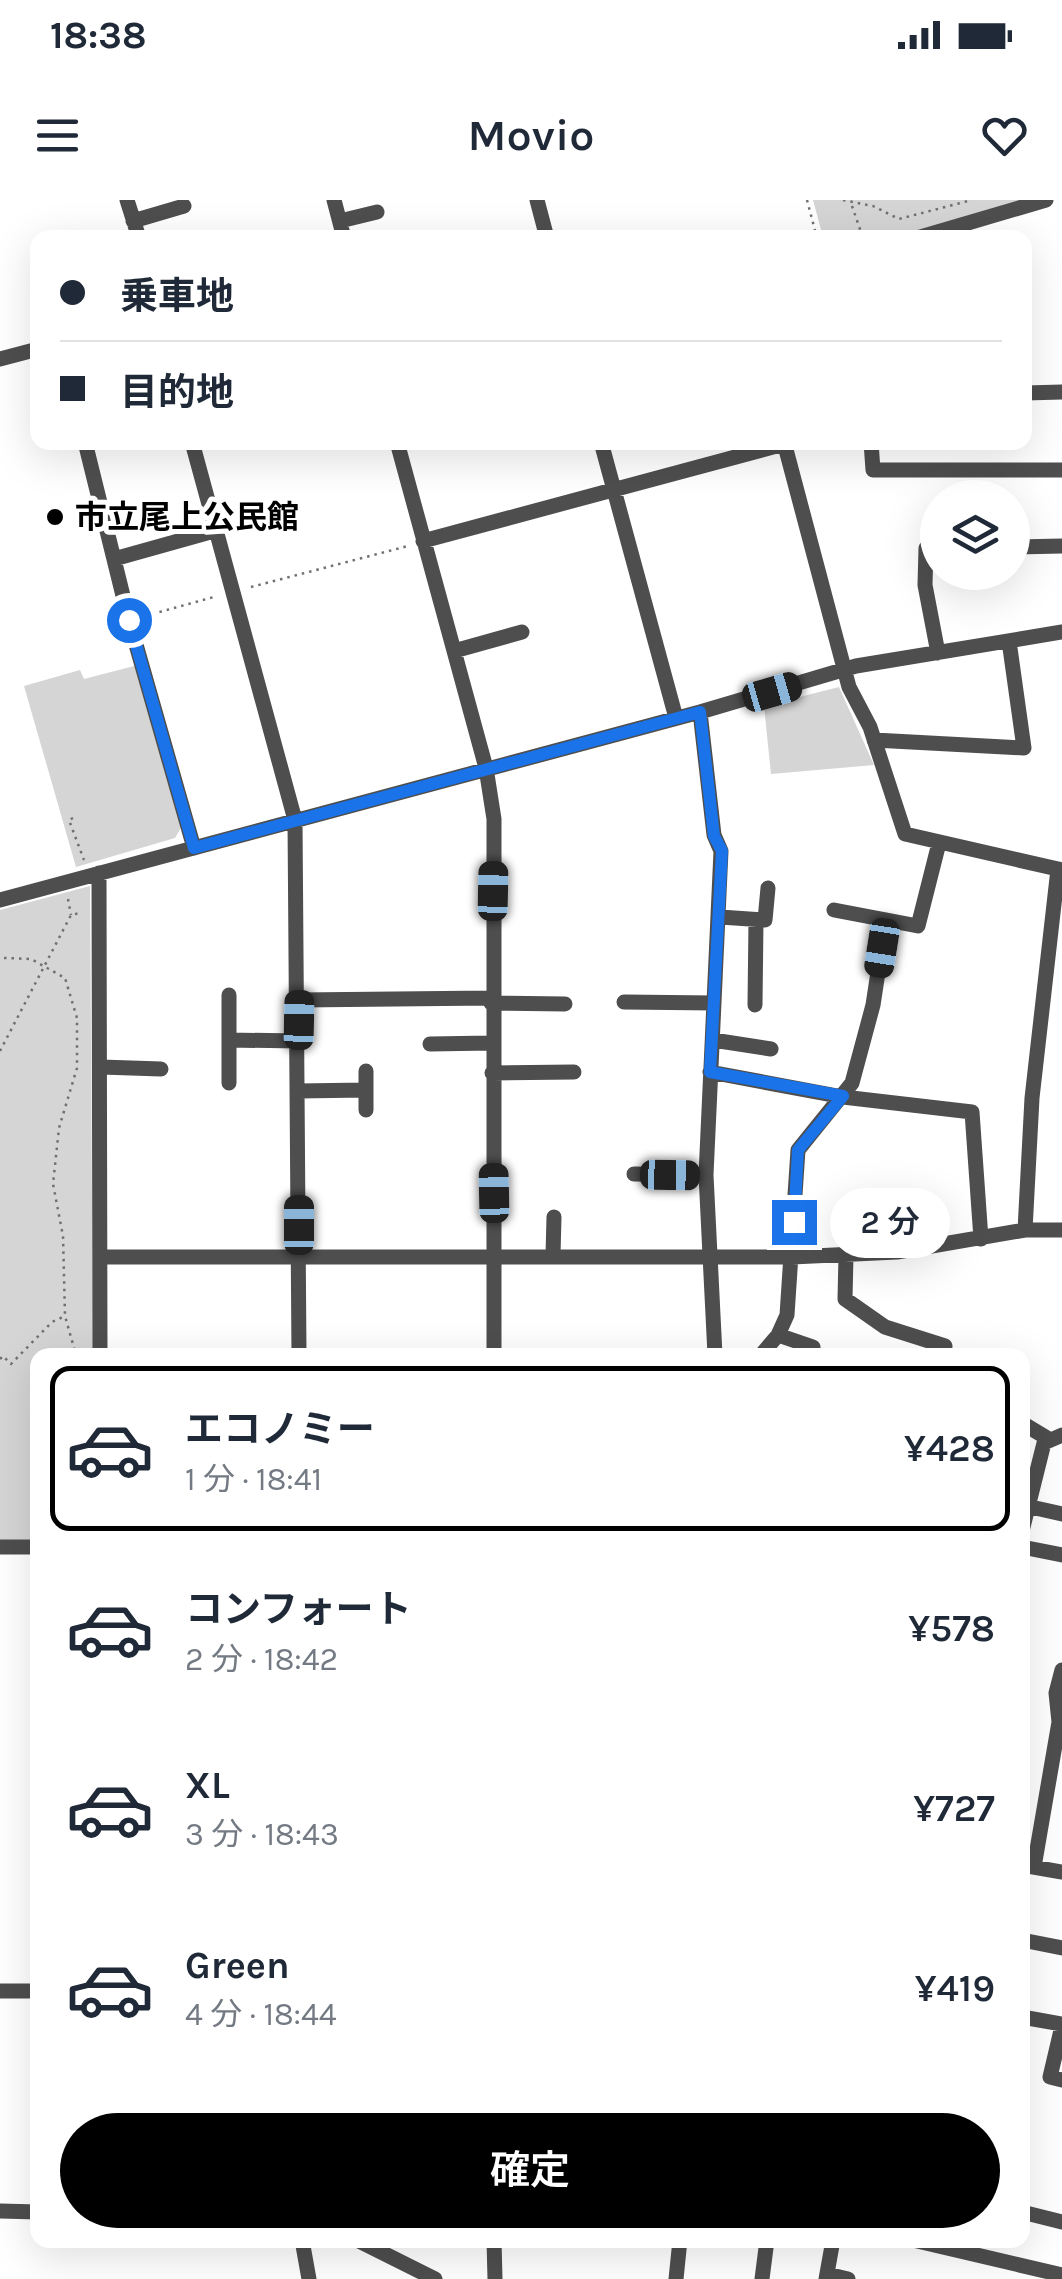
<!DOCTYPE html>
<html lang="ja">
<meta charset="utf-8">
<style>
:root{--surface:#fff;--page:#f2f2f3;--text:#1f2937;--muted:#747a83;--line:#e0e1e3;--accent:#000}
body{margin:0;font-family:Karla,"Noto Sans JP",sans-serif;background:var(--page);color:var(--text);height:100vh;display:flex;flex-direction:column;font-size:38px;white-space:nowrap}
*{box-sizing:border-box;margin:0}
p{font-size:32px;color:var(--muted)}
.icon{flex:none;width:55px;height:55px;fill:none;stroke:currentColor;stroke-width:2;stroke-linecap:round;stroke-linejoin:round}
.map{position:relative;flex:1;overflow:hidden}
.drawer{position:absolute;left:30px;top:1148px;width:1000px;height:900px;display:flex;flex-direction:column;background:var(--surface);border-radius:20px;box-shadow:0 10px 40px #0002}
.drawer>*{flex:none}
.top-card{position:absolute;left:30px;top:30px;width:1002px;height:220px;border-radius:20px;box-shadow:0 10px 40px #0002;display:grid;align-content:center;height:220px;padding:0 30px;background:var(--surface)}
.fabs{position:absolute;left:920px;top:280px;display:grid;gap:20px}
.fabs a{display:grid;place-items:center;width:110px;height:110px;border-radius:50%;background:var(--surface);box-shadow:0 10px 40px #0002;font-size:50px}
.end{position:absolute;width:45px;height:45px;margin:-22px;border:12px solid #1a73e8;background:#fff;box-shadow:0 0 0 5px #fff}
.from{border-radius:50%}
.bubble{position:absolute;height:70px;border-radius:35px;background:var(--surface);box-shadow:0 10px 40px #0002;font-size:32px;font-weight:600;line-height:70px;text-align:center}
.car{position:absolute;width:30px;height:60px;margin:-30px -15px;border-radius:12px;box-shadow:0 0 8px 2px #0007;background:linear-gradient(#222 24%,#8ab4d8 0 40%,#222 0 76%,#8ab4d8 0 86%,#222 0)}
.top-card b{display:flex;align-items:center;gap:35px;height:95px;font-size:38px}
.top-card b+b{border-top:2px solid var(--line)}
.top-card i{width:25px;height:25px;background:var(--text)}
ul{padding:18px 0 0;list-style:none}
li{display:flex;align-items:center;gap:30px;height:165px;margin:0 20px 15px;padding:0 10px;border:5px solid transparent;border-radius:20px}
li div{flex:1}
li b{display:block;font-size:38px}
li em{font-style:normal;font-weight:600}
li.selected{border-color:var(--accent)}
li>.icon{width:90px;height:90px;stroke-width:1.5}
.button{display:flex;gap:20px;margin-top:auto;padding:20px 30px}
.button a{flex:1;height:115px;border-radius:60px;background:var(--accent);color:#fff;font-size:40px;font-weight:600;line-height:115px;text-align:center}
.status{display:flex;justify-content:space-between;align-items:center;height:70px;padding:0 50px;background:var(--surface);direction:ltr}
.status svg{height:28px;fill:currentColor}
header{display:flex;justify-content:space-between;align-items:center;height:130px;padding:0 30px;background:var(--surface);font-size:45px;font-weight:600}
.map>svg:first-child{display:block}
.green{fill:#d5d5d5}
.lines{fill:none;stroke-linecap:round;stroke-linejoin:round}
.path{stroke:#707070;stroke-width:2.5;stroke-dasharray:2.5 5;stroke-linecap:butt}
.minor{stroke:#4e4e4e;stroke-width:15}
.route{stroke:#1a73e8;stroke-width:12}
.poi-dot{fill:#000;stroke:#fff;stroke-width:4}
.labels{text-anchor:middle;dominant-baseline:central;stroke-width:10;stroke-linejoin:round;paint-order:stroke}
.poi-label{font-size:32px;font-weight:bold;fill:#000;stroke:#fff;text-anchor:start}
</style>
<div class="status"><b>18:38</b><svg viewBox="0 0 49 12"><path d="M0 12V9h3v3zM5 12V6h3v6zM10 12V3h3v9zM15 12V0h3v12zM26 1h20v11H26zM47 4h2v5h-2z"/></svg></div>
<header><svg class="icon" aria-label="menu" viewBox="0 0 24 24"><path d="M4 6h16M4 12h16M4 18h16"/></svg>Movio<svg class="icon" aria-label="heart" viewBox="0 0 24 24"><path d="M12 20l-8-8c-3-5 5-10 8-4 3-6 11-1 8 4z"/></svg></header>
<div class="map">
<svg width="1062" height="2079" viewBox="0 0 1062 2079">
<rect width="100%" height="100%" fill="#fff"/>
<path class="green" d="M813,0H1030L892,38L823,37Z
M138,465L182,626L175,638L76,667L24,486L80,470L84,479Z
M839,487L874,565L771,574L764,506Z
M90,686L93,1155H38L37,1341H0V710Z"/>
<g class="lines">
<path class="path" d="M807,0L817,38
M843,0L873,6L899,19L972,0
M852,6L863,38
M251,387L408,346
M145,416L214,397
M73,618L69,620L84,660
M68,699L71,715
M4,758L31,759L65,778L77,818V868L59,928L53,984L63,1036L65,1116L76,1155
M0,851L71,715L80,713
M0,1159L3,1156L11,1164L52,1122L65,1116"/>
<path class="minor" d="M127,0L139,38
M334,0L344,38
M537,0L547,38
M133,21L184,6
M340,21L377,12
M917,38L1046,0
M0,159L38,149
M1025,193L1062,192
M85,242L129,420L194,648
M192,242L295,620L299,1155
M397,242L486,568L494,619V1155
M601,242L676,518
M784,242L849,487L870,527L905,634L1062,670
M871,242L873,270H1062
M423,341L784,244
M1012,347L1062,346
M938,348H926L925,385L938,453
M114,359L214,331
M454,451L522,432
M700,512L714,635L721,651L706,975L715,1155
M874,540L1024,548L1009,441
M99,673L100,1155
M0,700L700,512L856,466L1062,432
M834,710L918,726L939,643
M720,717L765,720L768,688
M299,800L491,798
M624,802L714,803
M491,803L565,804
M755,805L756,720
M229,840L299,841
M713,840L771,849
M430,844L492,843
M101,867L161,869
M710,872L843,897L972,912L981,1039
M492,873L574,872
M229,883V795
M298,891L366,890
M366,910V871
M634,974L706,975
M1025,1030L1032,898L1058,669
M553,1055L554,1017
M846,1055L845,1099L885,1127L945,1146L944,1155
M101,1057H792L897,1052L1025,1030H1062
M778,1135L813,1147
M761,1155L778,1135L787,1115L798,950L852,883L873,805L886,720
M1022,1223L1047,1238
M1031,1307L1062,1314
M1022,1331L1044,1243L1062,1235
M0,1347H38
M1022,1347L1062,1355
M1022,1665L1062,1672
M1034,1667L1059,1522L1056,1493L1062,1470
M1022,1740L1062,1748
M0,1791H38
M1022,1817L1062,1824
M1062,1826L1050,1877L1062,1880
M0,2011L38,2012
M1022,2012L1062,2022
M302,2040L309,2079
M357,2040L435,2079
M494,2040L495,2079
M913,2040L1062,2075
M827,2074L848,2079
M676,2079L680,2040
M762,2079L767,2040
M826,2079L833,2040"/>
</g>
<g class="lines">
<path class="route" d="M129,420L194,648L700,512L714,636L722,651L710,872L843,896L798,950L794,1022"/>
</g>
<circle class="poi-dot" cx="55" cy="317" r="10"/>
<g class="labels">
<g class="poi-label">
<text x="75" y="317">市立尾上公民館</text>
</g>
</g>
</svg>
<div class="fabs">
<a><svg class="icon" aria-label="layers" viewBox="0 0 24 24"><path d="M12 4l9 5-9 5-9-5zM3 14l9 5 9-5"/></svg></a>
</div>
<i class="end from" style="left:129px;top:420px"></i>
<i class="end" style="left:794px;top:1022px"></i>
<div class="bubble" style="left:830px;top:988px;width:120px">2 分</div>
<i class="car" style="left:772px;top:492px;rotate:74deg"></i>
<i class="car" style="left:493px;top:691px;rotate:1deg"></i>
<i class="car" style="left:882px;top:748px;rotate:189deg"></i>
<i class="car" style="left:299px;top:820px;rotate:1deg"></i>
<i class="car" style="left:670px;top:975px;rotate:91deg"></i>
<i class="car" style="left:494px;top:993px;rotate:359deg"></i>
<i class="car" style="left:299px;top:1025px;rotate:0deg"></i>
<div class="top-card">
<b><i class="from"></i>乗車地</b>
<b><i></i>目的地</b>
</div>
<section class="drawer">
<ul>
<li class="selected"><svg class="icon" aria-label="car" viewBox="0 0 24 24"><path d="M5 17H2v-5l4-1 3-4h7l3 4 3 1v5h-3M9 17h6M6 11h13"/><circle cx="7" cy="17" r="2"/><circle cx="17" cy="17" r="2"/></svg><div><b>エコノミー</b><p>1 分 · 18:41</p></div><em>¥428</em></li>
<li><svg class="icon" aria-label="car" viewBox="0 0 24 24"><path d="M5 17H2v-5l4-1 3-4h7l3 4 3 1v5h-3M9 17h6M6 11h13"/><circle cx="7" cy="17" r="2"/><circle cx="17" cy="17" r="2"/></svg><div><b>コンフォート</b><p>2 分 · 18:42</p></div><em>¥578</em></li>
<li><svg class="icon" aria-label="car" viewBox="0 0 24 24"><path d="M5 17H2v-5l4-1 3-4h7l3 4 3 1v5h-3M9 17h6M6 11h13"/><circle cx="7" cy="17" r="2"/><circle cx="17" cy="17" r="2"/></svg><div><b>XL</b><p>3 分 · 18:43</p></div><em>¥727</em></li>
<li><svg class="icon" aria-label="car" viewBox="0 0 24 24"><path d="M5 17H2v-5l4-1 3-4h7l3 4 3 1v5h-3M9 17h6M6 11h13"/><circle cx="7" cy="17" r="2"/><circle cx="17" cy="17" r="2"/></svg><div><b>Green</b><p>4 分 · 18:44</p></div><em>¥419</em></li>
</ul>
<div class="button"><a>確定</a></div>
</section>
</div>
